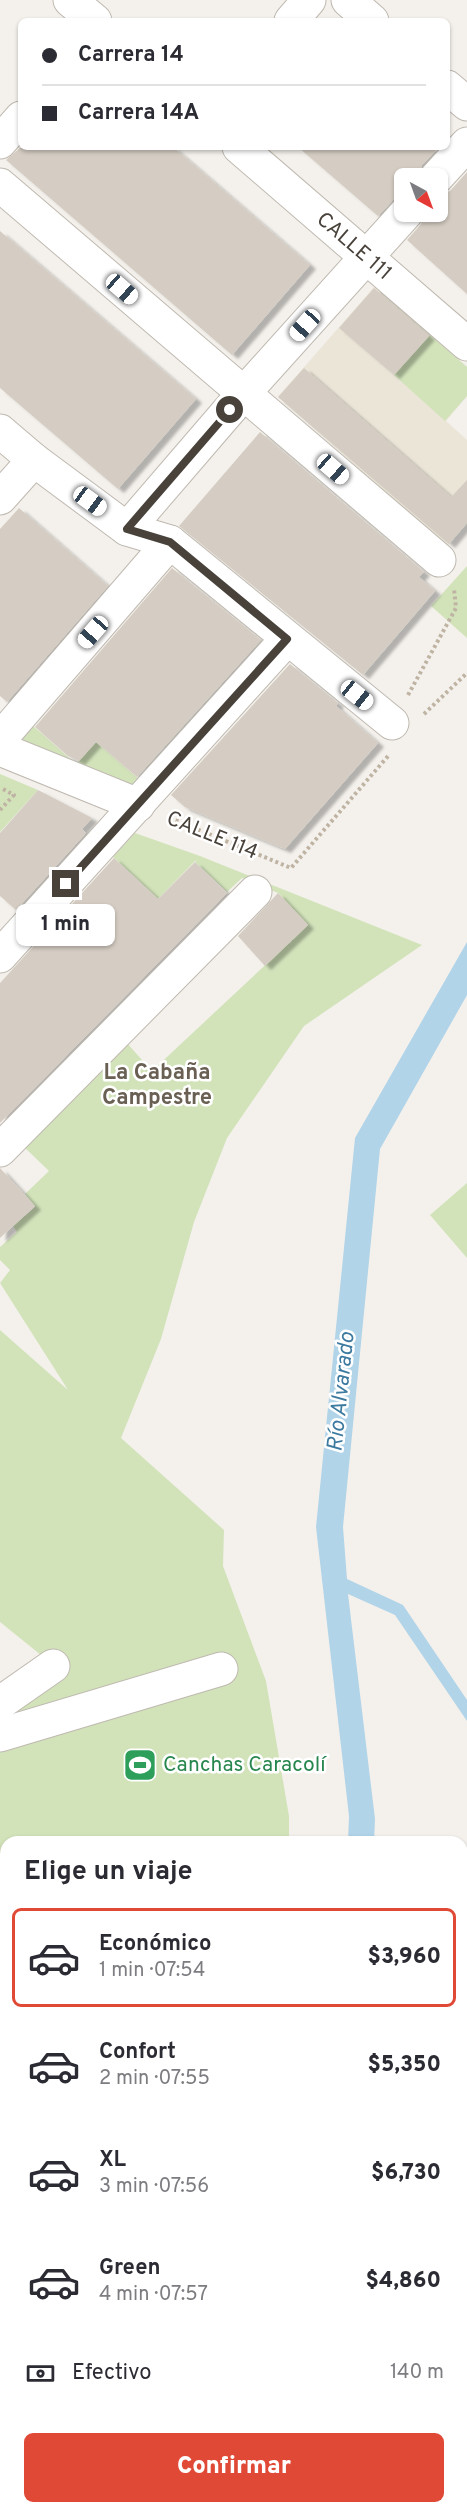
<!DOCTYPE html>
<html lang="es">
<meta charset="utf-8">
<style>
:root{--surface:#fff;--page:#f2f2f3;--text:#2b2b33;--muted:#7c7c81;--line:#e1e1e2;--accent:#e14937}
body{margin:0;font-family:Overpass,sans-serif;background:var(--page);color:var(--text);height:100vh;display:flex;flex-direction:column;font-size:22px;white-space:nowrap}
*{box-sizing:border-box;margin:0}
p{font-size:20px;color:var(--muted)}
.icon{flex:none;width:33px;height:33px;fill:none;stroke:currentColor;stroke-width:2;stroke-linecap:round;stroke-linejoin:round}
.map{position:relative;flex:1;overflow:hidden}
.drawer{position:absolute;left:0px;top:1836px;width:468px;height:678px;display:flex;flex-direction:column;background:var(--surface);border-radius:18px 18px 0 0;box-shadow:0 2px 4px #0004}
.drawer>*{flex:none}
.banner{position:absolute;left:18px;top:18px;width:432px;height:132px;border-radius:9px;box-shadow:0 2px 4px #0004;display:grid;align-content:center;height:132px;padding:0 24px;background:var(--surface)}
.needle{width:39px;rotate:139deg}
.tools{position:absolute;left:394px;top:168px;display:grid;gap:12px}
.tools a{display:grid;place-items:center;width:54px;height:54px;border-radius:9px;background:var(--surface);box-shadow:0 2px 4px #0004;font-size:30px}
.end{position:absolute;width:27px;height:27px;margin:-14px;border:8px solid #48423b;background:#fff;box-shadow:0 0 0 3px #fff}
.from{border-radius:50%}
.bubble{position:absolute;height:42px;border-radius:9px;background:var(--surface);box-shadow:0 2px 4px #0004;font-size:20px;font-weight:800;line-height:42px;text-align:center}
.car{position:absolute;width:18px;height:36px;margin:-18px -9px;border-radius:8px;box-shadow:0 0 4px 2px #0007;background:linear-gradient(#fff 24%,#345 0 40%,#fff 0 76%,#345 0 86%,#fff 0)}
.banner b{display:flex;align-items:center;gap:21px;height:57px;font-size:22px}
.banner b+b{border-top:2px solid var(--line)}
.banner i{width:15px;height:15px;background:var(--text)}
ul{padding:0;list-style:none}
li{display:flex;align-items:center;gap:18px;height:99px;margin:0 12px 9px;padding:0 12px;border:3px solid transparent;border-radius:9px}
li div{flex:1}
li b{display:block;font-size:22px}
li em{font-style:normal;font-weight:800}
li.current{border-color:var(--accent)}
li>.icon{width:54px;height:54px;stroke-width:1.5}
h2{padding:0 24px;font-size:27px;line-height:72px}
.pay{display:flex;align-items:center;gap:15px;height:66px;padding:0 24px;font-size:22px}
.pay p{margin-inline-start:auto}
.button{display:flex;gap:12px;margin-top:auto;padding:12px 24px}
.button a{flex:1;height:69px;border-radius:9px;background:var(--accent);color:#fff;font-size:24px;font-weight:800;line-height:69px;text-align:center}
.map>svg:first-child{display:block}
.residential{fill:#e8e3db}
.education{fill:#ebe5d8}
.green{fill:#d2e3ba}
.water{fill:#b1d4e9}
.building{fill:#d5cdc3;filter:url(#shadow)}
.lines{fill:none;stroke-linecap:round;stroke-linejoin:round}
.minor-casing{stroke:#bfb9b0;stroke-width:35}
.path{stroke:#bfb4a3;stroke-width:4;stroke-dasharray:3 3;stroke-linecap:butt}
.minor{stroke:#fff;stroke-width:33}
.route{stroke:#48423b;stroke-width:8}
.labels{text-anchor:middle;dominant-baseline:central;stroke-width:5;stroke-linejoin:round;paint-order:stroke}
.street-label{font-size:21px;fill:#48423b;stroke:#fff}
.leisure-label{font-size:21px;fill:#27864d;stroke:#fff;text-anchor:start}
.neighbourhood-label{font-size:22px;font-weight:bold;fill:#6a5f53;stroke:#fff}
.water-label{font-size:22px;font-style:italic;fill:#3d7aa0;stroke:#fff}
</style>
<div class="map">
<svg width="467" height="2514" viewBox="0 0 467 2514">
<defs>
<filter id="shadow"><feDropShadow dx="6" dy="4" stdDeviation="1.5" flood-color="#0004"/></filter>
</defs>
<rect width="100%" height="100%" fill="#f4f1ec"/>
<path class="residential" d="M0,2015L6,2024V2327L0,2331Z"/>
<path class="education" d="M375,286L467,367V396L446,421L467,440V523L447,546L278,397Z"/>
<path class="green" d="M430,335L467,367V396L445,421L394,375Z
M467,566V638L431,606Z
M32,725L76,764L96,742L141,781L135,788L17,741Z
M0,774L38,790L0,832Z
M135,833L200,856L422,945L304,1026L227,1138L194,1222L161,1339L121,1438L224,1530L223,1566L266,1681L289,1816V1842H6V2024L0,2015V1714L62,1672L0,1622V1330L68,1390L0,1283L10,1270L0,1260V1247L17,1232L13,1226L35,1207L25,1194L49,1171L22,1145L126,1042L152,1071L308,925L278,893L242,878L227,892L195,862L197,859L158,899L113,857Z
M467,1183V1258L430,1215Z"/>
<path class="water" d="M467,942V995L380,1149L343,1527L347,1579L403,1605L467,1700V1721L395,1615L348,1594L375,1819L374,1842H348L349,1816L316,1527L355,1138Z"/>
<path class="building" d="M21,147H173L310,265L232,355L6,160Z
M298,147H439L422,165L418,178H405V194L394,199L378,216Z
M467,172V294L407,240L421,224L425,212H438V196L450,191Z
M0,231L196,399L118,489L0,388Z
M374,288L429,336L394,375L339,328Z
M304,368L451,497L467,480V523L449,544L278,397Z
M260,432L424,572L419,577L435,591L363,675L179,526Z
M19,508L108,586L7,702L0,696V529Z
M172,568L261,640L137,777L96,742L79,761L68,756L35,727Z
M290,664L338,703L336,706L378,743L285,849L185,807L171,795Z
M38,790L92,818L82,829L86,833L16,910L0,896V833Z
M114,858L158,899L195,862L227,893L0,1123V983Z
M278,893L308,925L265,966L238,936Z
M0,1168L35,1206L0,1238Z"/>
<g class="lines">
<g class="minor-casing">
<g id="minor">
<path d="M70,0L95,21"/>
<path d="M348,0L372,21"/>
<path d="M291,21L309,0"/>
<path d="M447,87L467,104"/>
<path d="M0,142L21,118"/>
<path id="s1" d="M239,147L467,344"/>
<path d="M436,178L467,144"/>
<path d="M0,185L439,560"/>
<path d="M0,431L34,460L127,529L170,542L392,723"/>
<path d="M0,498L34,460"/>
<path d="M127,529L244,393L407,212"/>
<path d="M0,739L170,542"/>
<path d="M0,749L138,805"/>
<path d="M0,956L287,639"/>
<path d="M0,1150L255,892"/>
<path d="M0,1703L53,1666"/>
<path d="M0,1735L221,1669"/>
<path d="M462,2012L467,2001"/>
<path d="M0,2409H6"/>
<path d="M412,2508L426,2514"/>
<path d="M462,2514L467,2503"/>
</g>
</g>
<path class="path" d="M408,695L456,608L454,589
M424,714L467,673
M0,810L14,795L3,789
M170,818L291,868L389,755"/>
<use href="#minor" class="minor"/>
</g>
<g class="lines">
<path class="route" d="M66,884L287,639L170,542L127,529L230,410"/>
</g>
<defs>
<g id="stadium-square" transform="scale(1.725)"><rect x="-9" y="-9" width="18" height="18" rx="4" fill="#2e9e5b" stroke="#fff"/><path d="M0-5a6.5 5 0 1 0 0 10a6.5 5 0 1 0 0-10ZM-3.5-1.8h7v3.6h-7Z" fill="#fff"/></g>
</defs>
<g fill-rule="evenodd">
<use href="#stadium-square" x="140" y="1765"/>
</g>
<g class="labels">
<g class="street-label">
<text stroke="none"><textPath href="#s1" startOffset="152">CALLE 111</textPath></text>
<text transform="translate(212 836) rotate(22)">CALLE 114</text>
</g>
<g class="leisure-label">
<text x="163" y="1765">Canchas Caracolí</text>
</g>
<g class="neighbourhood-label">
<text x="157" y="1073">La Cabaña<tspan x="157" dy="25">Campestre</tspan></text>
</g>
<g class="water-label">
<text transform="translate(342 1392) rotate(-84)">Río Alvarado</text>
</g>
</g>
</svg>
<div class="tools">
<a><svg class="needle" viewBox="-14 -14 28 28"><path d="M0-13l5 13h-10z" fill="#e53935"/><path d="M0 13l5-13h-10z" fill="#7c7c81"/></svg></a>
</div>
<i class="end from" style="left:230px;top:410px"></i>
<i class="end" style="left:66px;top:884px"></i>
<div class="bubble" style="left:16px;top:904px;width:99px">1 min</div>
<i class="car" style="left:122px;top:289px;rotate:131deg"></i>
<i class="car" style="left:305px;top:325px;rotate:222deg"></i>
<i class="car" style="left:333px;top:469px;rotate:131deg"></i>
<i class="car" style="left:90px;top:501px;rotate:126deg"></i>
<i class="car" style="left:93px;top:632px;rotate:221deg"></i>
<i class="car" style="left:357px;top:695px;rotate:129deg"></i>
<div class="banner">
<b><i class="from"></i>Carrera 14</b>
<b><i></i>Carrera 14A</b>
</div>
<section class="drawer">
<h2>Elige un viaje</h2>
<ul>
<li class="current"><svg class="icon" aria-label="car" viewBox="0 0 24 24"><path d="M5 17H2v-5l4-1 3-4h7l3 4 3 1v5h-3M9 17h6M6 11h13"/><circle cx="7" cy="17" r="2"/><circle cx="17" cy="17" r="2"/></svg><div><b>Económico</b><p>1 min · 07:54</p></div><em>$3,960</em></li>
<li><svg class="icon" aria-label="car" viewBox="0 0 24 24"><path d="M5 17H2v-5l4-1 3-4h7l3 4 3 1v5h-3M9 17h6M6 11h13"/><circle cx="7" cy="17" r="2"/><circle cx="17" cy="17" r="2"/></svg><div><b>Confort</b><p>2 min · 07:55</p></div><em>$5,350</em></li>
<li><svg class="icon" aria-label="car" viewBox="0 0 24 24"><path d="M5 17H2v-5l4-1 3-4h7l3 4 3 1v5h-3M9 17h6M6 11h13"/><circle cx="7" cy="17" r="2"/><circle cx="17" cy="17" r="2"/></svg><div><b>XL</b><p>3 min · 07:56</p></div><em>$6,730</em></li>
<li><svg class="icon" aria-label="car" viewBox="0 0 24 24"><path d="M5 17H2v-5l4-1 3-4h7l3 4 3 1v5h-3M9 17h6M6 11h13"/><circle cx="7" cy="17" r="2"/><circle cx="17" cy="17" r="2"/></svg><div><b>Green</b><p>4 min · 07:57</p></div><em>$4,860</em></li>
</ul>
<div class="pay"><svg class="icon" aria-label="cash" viewBox="0 0 24 24"><path d="M3 7h18v10H3z"/><circle cx="12" cy="12" r="2"/></svg>Efectivo<p>140 m</p></div>
<div class="button"><a>Confirmar</a></div>
</section>
</div>
